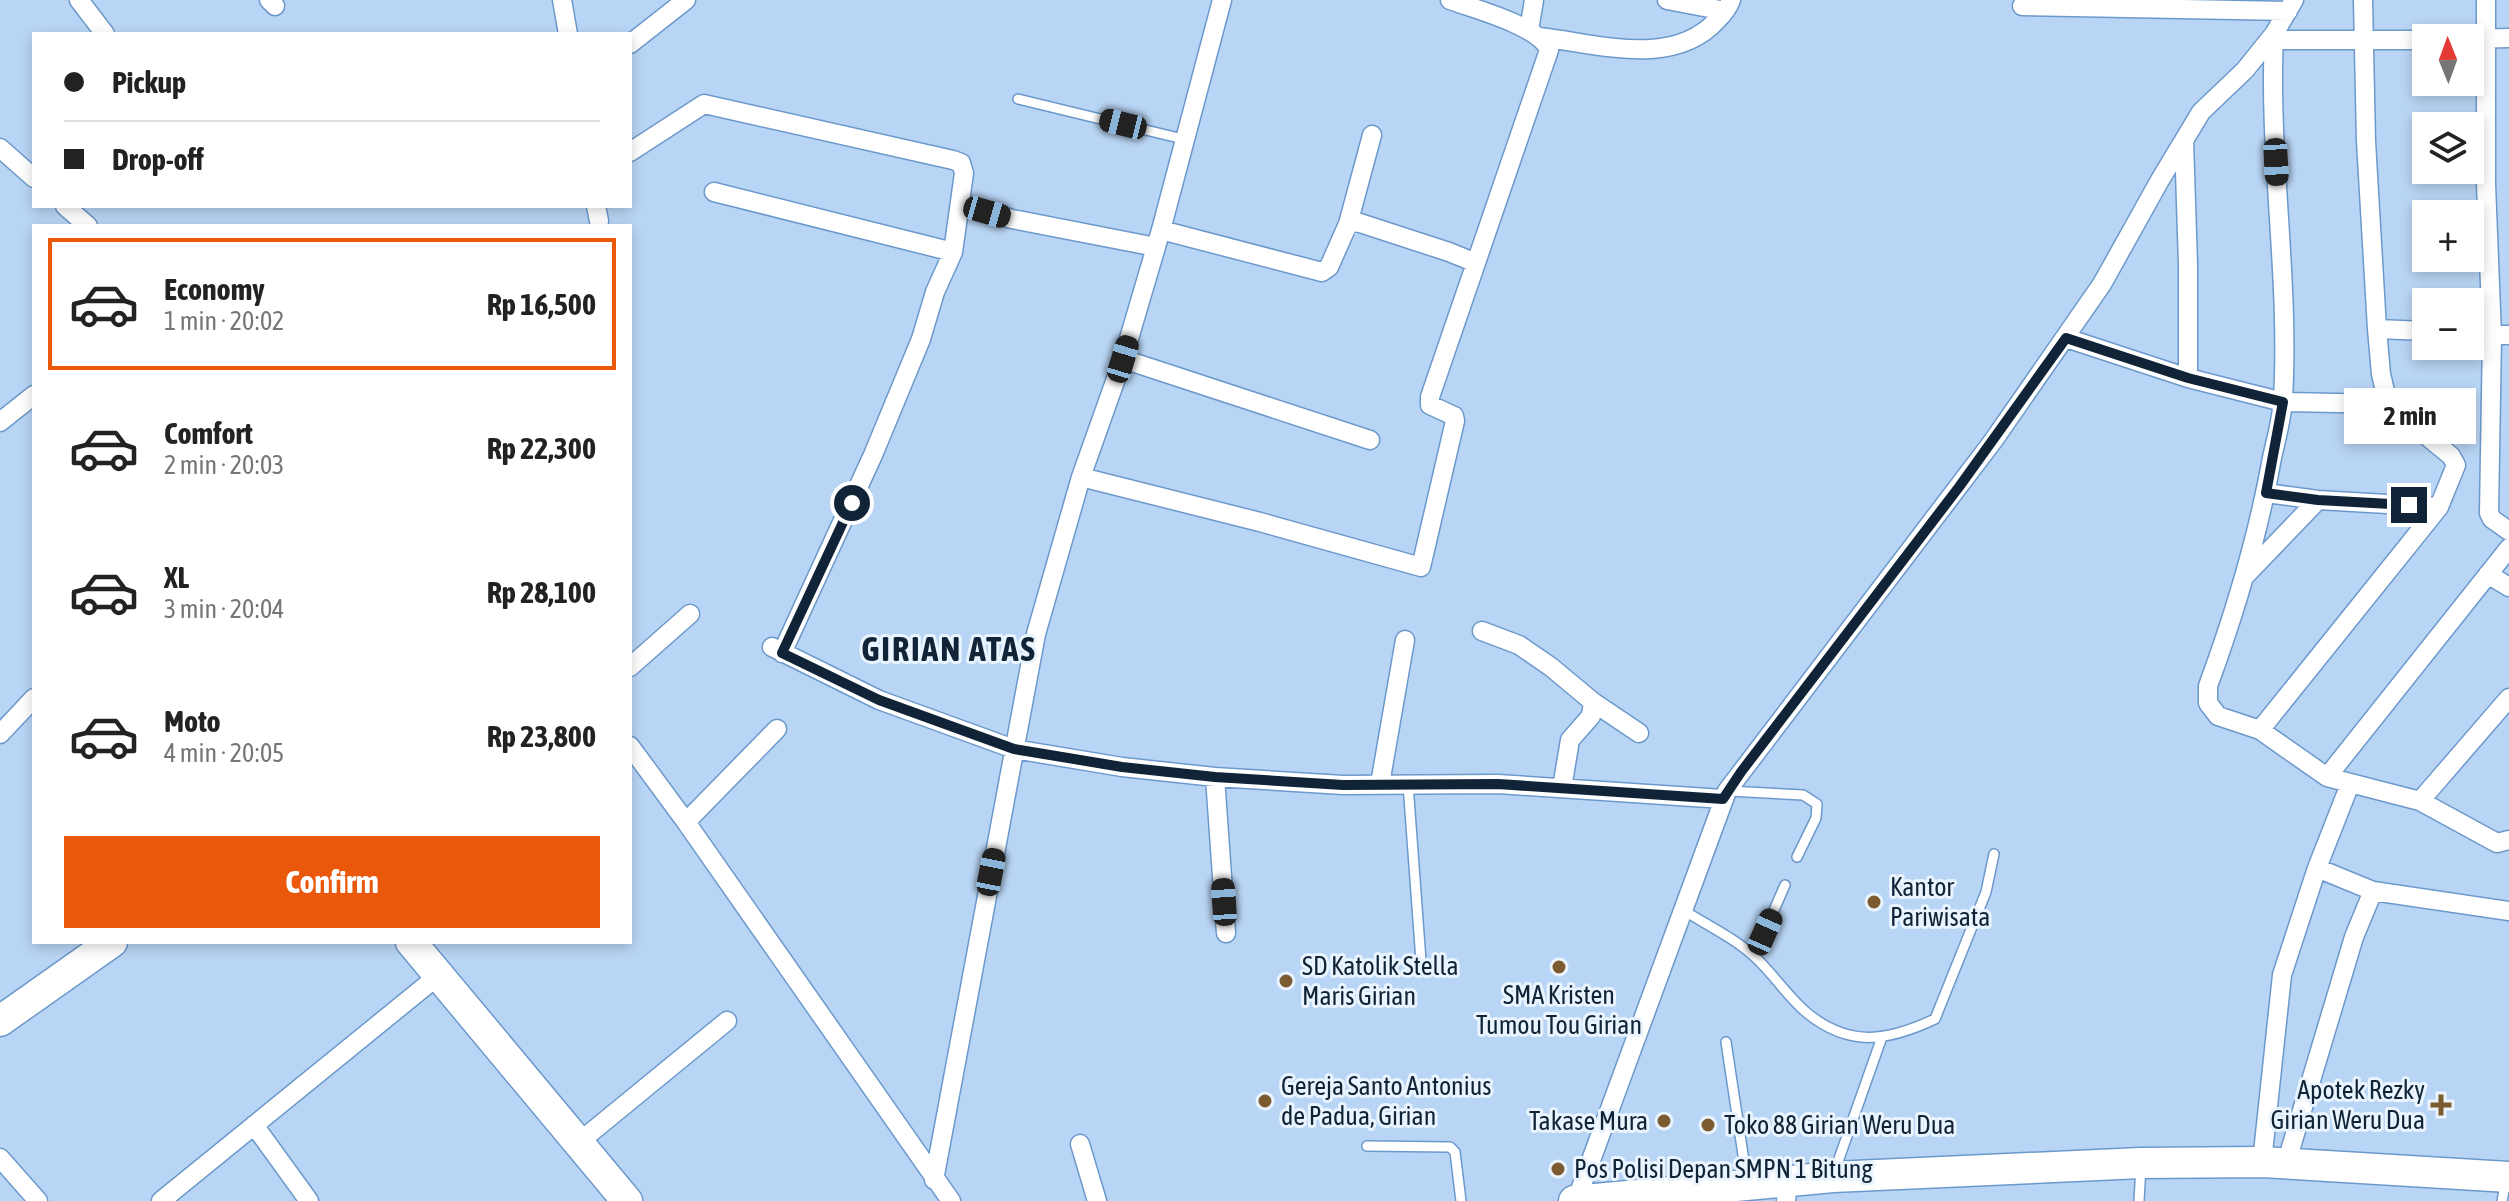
<!DOCTYPE html>
<meta charset="utf-8">
<style>
:root{--surface:#fff;--page:#f2f2f2;--text:#222;--muted:#767676;--line:#e0e0e0;--accent:#ea580c}
body{margin:0;font-family:"Asap Condensed",sans-serif;background:var(--page);color:var(--text);height:100vh;display:flex;flex-direction:column;font-size:30px;white-space:nowrap}
*{box-sizing:border-box;margin:0}
p{font-size:26px;color:var(--muted)}
.icon{flex:none;width:44px;height:44px;fill:none;stroke:currentColor;stroke-width:2;stroke-linecap:round;stroke-linejoin:round}
.map{position:relative;flex:1;overflow:hidden}
.panel{position:absolute;left:32px;top:224px;width:600px;height:720px;display:flex;flex-direction:column;background:var(--surface);border-radius:0px;box-shadow:0 4px 12px #0003}
.panel>*{flex:none}
.guide{position:absolute;left:32px;top:32px;width:600px;height:176px;border-radius:0px;box-shadow:0 4px 12px #0003;display:grid;align-content:center;height:176px;padding:0 32px;background:var(--surface)}
.needle{width:52px;rotate:359deg}
.controls{position:absolute;left:2412px;top:24px;display:grid;gap:16px}
.controls a{display:grid;place-items:center;width:72px;height:72px;border-radius:0px;background:var(--surface);box-shadow:0 4px 12px #0003;font-size:40px}
.end{position:absolute;width:36px;height:36px;margin:-18px;border:10px solid #112437;background:#fff;box-shadow:0 0 0 4px #fff}
.from{border-radius:50%}
.bubble{position:absolute;height:56px;border-radius:0px;background:var(--surface);box-shadow:0 4px 12px #0003;font-size:26px;font-weight:700;line-height:56px;text-align:center}
.car{position:absolute;width:24px;height:48px;margin:-24px -12px;border-radius:10px;box-shadow:0 0 6px 2px #0007;background:linear-gradient(#222 24%,#8ab4d8 0 40%,#222 0 76%,#8ab4d8 0 86%,#222 0)}
.guide b{display:flex;align-items:center;gap:28px;height:76px;font-size:30px}
.guide b+b{border-top:2px solid var(--line)}
.guide i{width:20px;height:20px;background:var(--text)}
ul{padding:14px 0 0;list-style:none}
li{display:flex;align-items:center;gap:24px;height:132px;margin:0 16px 12px;padding:0 16px;border:4px solid transparent;border-radius:0px}
li div{flex:1}
li b{display:block;font-size:30px}
li em{font-style:normal;font-weight:700}
li.current{border-color:var(--accent)}
li>.icon{width:72px;height:72px;stroke-width:1.5}
.primary-button{display:flex;gap:16px;margin-top:auto;padding:16px 32px}
.primary-button a{flex:1;height:92px;border-radius:0px;background:var(--accent);color:#fff;font-size:32px;font-weight:700;line-height:92px;text-align:center}
.map>svg:first-child{display:block}
.lines{fill:none;stroke-linecap:round;stroke-linejoin:round}
.service-casing{stroke:#6c99cb;stroke-width:12}
.minor-casing{stroke:#6c99cb;stroke-width:21}
.trunk-casing{stroke:#6c99cb;stroke-width:33}
.service{stroke:#fff;stroke-width:9}
.minor{stroke:#fff;stroke-width:18}
.trunk{stroke:#fff;stroke-width:30}
.route{stroke:#112437;stroke-width:10}
.poi-dot{fill:#7c5b31;stroke:#eaf4ff;stroke-width:3}
.labels{text-anchor:middle;dominant-baseline:central;stroke-width:6;stroke-linejoin:round;paint-order:stroke}
.poi-label{font-size:26px;fill:#112437;stroke:#eaf4ff;text-anchor:start}
.district-label{font-size:34px;font-weight:bold;letter-spacing:2px;fill:#112437;stroke:#eaf4ff}
</style>
<div class="map">
<svg width="2509" height="1201" viewBox="0 0 2509 1201">
<rect width="100%" height="100%" fill="#b9d5f5"/>
<g class="lines">
<g class="service-casing">
<path id="service" d="M1018,99L1187,140
M1408,784L1421,961
M1729,791L1803,795L1817,804L1816,818L1797,857
M1683,910C1707,925 1736,939 1756,958C1774,975 1788,997 1807,1013C1850,1048 1888,1041 1935,1019L1986,892L1994,854
M1754,956L1785,885
M1726,1042L1747,1181
M1367,1146L1450,1147L1455,1152L1461,1201
M1835,1170L1882,1037
M2139,1201L2141,1166
M2502,1201L2506,1181"/>
</g>
<g class="minor-casing">
<path id="minor" d="M79,0L105,34
M269,0L275,6
M562,0L568,34
M1667,0L1725,11
M2363,0L2366,141L2377,329L2381,374L2388,404
M2486,0V184L2492,336L2489,513L2492,519L2509,531
M2022,6L2288,11
M1529,30L1534,0
M2274,34C2268,156 2290,277 2283,399C2282,419 2276,439 2272,458C2258,535 2235,613 2208,686V703L2218,716L2260,730L2327,777L2420,801L2509,698
M1539,37C1596,43 1673,69 1717,20C1723,14 1728,8 1731,0
M2470,39L2509,38
M2273,40H2426
M630,44L686,0
M2184,140L2188,265V378
M0,148L34,178
M630,152L704,104L953,160L961,163L964,173L953,252L935,292L921,339L873,455L782,653
M714,192L953,252
M961,205L1012,219L1156,247
M65,206L88,226
M596,206L599,221
M1348,224L1372,135
M1161,230L1322,272L1329,267L1348,224L1357,222L1449,252L1476,263
M2377,329L2426,331
M2470,334L2509,335
M2066,338L2188,378L2283,402L2388,404L2451,456L2456,465L2439,507L2260,730
M1123,359L1370,440
M0,422L34,395
M1081,477L1260,522L1421,567L1455,421L1454,416L1430,405V397L1549,50C1540,26 1474,9 1450,0
M2266,493L2318,500L2439,507
M2488,574L2509,587
M2245,576L2318,500
M1482,631L1519,645L1551,667L1593,702L1591,716L1570,740L1562,788
M772,647L879,700L1014,749L1122,767L1215,777L1343,785L1498,784L1723,799
M630,667L690,614
M1593,702L1639,733
M0,734L34,698
M630,746L686,822L951,1201
M1215,777L1226,933
M2327,777L2509,548
M1380,784L1405,640
M2420,801L2497,843L2509,840
M686,822L777,729
M2317,868L2373,891L2509,911
M254,1125L309,1201
M578,1143L727,1021
M1080,1144L1097,1201
M0,1158L38,1201
M2262,1162L2282,975L2317,868L2350,784
M2286,1164L2354,937L2373,891
M934,1180L1036,634L1081,477L1123,359L1161,230L1222,0
M161,1201L439,975
M1576,1201L1727,791L1993,441L2102,284L2160,180L2201,112L2245,70L2274,34L2294,0
M1786,1201L1788,1181"/>
</g>
<g class="trunk-casing">
<path id="trunk" d="M411,942L627,1201
M0,1021L112,942
M1574,1201L1833,1177L2141,1163L2262,1162L2509,1177"/>
</g>
<use href="#service" class="service"/>
<use href="#minor" class="minor"/>
<use href="#trunk" class="trunk"/>
</g>
<g class="lines">
<path class="route" d="M852,503L782,653L879,700L1014,749L1122,767L1215,777L1343,785L1498,784L1723,799L1741,772L1959,487L2066,338L2188,378L2283,402L2266,493L2318,500L2409,505"/>
</g>
<g class="poi-dot">
<circle cx="1874" cy="902" r="8"/>
<circle cx="1559" cy="967" r="8"/>
<circle cx="1286" cy="981" r="8"/>
<circle cx="1265" cy="1101" r="8"/>
<path d="M2437 1093h8v8h8v8h-8v8h-8v-8h-8v-8h8z"/>
<circle cx="1664" cy="1121" r="8"/>
<circle cx="1708" cy="1125" r="8"/>
<circle cx="1558" cy="1169" r="8"/>
</g>
<g class="labels">
<g class="poi-label">
<text x="1890" y="887">Kantor<tspan x="1890" dy="30">Pariwisata</tspan></text>
<text x="1302" y="966">SD Katolik Stella<tspan x="1302" dy="30">Maris Girian</tspan></text>
<text x="1559" y="995" text-anchor="middle">SMA Kristen<tspan x="1559" dy="30">Tumou Tou Girian</tspan></text>
<text x="1281" y="1086">Gereja Santo Antonius<tspan x="1281" dy="30">de Padua, Girian</tspan></text>
<text x="2425" y="1090" text-anchor="end">Apotek Rezky<tspan x="2425" dy="30">Girian Weru Dua</tspan></text>
<text x="1648" y="1121" text-anchor="end">Takase Mura</text>
<text x="1724" y="1125">Toko 88 Girian Weru Dua</text>
<text x="1574" y="1169">Pos Polisi Depan SMPN 1 Bitung</text>
</g>
<g class="district-label">
<text x="949" y="648">GIRIAN ATAS</text>
</g>
</g>
</svg>
<div class="controls">
<a><svg class="needle" viewBox="-14 -14 28 28"><path d="M0-13l5 13h-10z" fill="#e53935"/><path d="M0 13l5-13h-10z" fill="#767676"/></svg></a>
<a><svg class="icon" aria-label="layers" viewBox="0 0 24 24"><path d="M12 4l9 5-9 5-9-5zM3 14l9 5 9-5"/></svg></a>
<a>+</a>
<a>−</a>
</div>
<i class="end from" style="left:852px;top:503px"></i>
<i class="end" style="left:2409px;top:505px"></i>
<div class="bubble" style="left:2344px;top:388px;width:132px">2 min</div>
<i class="car" style="left:1123px;top:124px;rotate:284deg"></i>
<i class="car" style="left:2276px;top:162px;rotate:177deg"></i>
<i class="car" style="left:987px;top:212px;rotate:106deg"></i>
<i class="car" style="left:1123px;top:359px;rotate:17deg"></i>
<i class="car" style="left:991px;top:872px;rotate:11deg"></i>
<i class="car" style="left:1224px;top:902px;rotate:356deg"></i>
<i class="car" style="left:1765px;top:932px;rotate:24deg"></i>
<div class="guide">
<b><i class="from"></i>Pickup</b>
<b><i></i>Drop-off</b>
</div>
<section class="panel">
<ul>
<li class="current"><svg class="icon" aria-label="car" viewBox="0 0 24 24"><path d="M5 17H2v-5l4-1 3-4h7l3 4 3 1v5h-3M9 17h6M6 11h13"/><circle cx="7" cy="17" r="2"/><circle cx="17" cy="17" r="2"/></svg><div><b>Economy</b><p>1 min · 20:02</p></div><em>Rp 16,500</em></li>
<li><svg class="icon" aria-label="car" viewBox="0 0 24 24"><path d="M5 17H2v-5l4-1 3-4h7l3 4 3 1v5h-3M9 17h6M6 11h13"/><circle cx="7" cy="17" r="2"/><circle cx="17" cy="17" r="2"/></svg><div><b>Comfort</b><p>2 min · 20:03</p></div><em>Rp 22,300</em></li>
<li><svg class="icon" aria-label="car" viewBox="0 0 24 24"><path d="M5 17H2v-5l4-1 3-4h7l3 4 3 1v5h-3M9 17h6M6 11h13"/><circle cx="7" cy="17" r="2"/><circle cx="17" cy="17" r="2"/></svg><div><b>XL</b><p>3 min · 20:04</p></div><em>Rp 28,100</em></li>
<li><svg class="icon" aria-label="car" viewBox="0 0 24 24"><path d="M5 17H2v-5l4-1 3-4h7l3 4 3 1v5h-3M9 17h6M6 11h13"/><circle cx="7" cy="17" r="2"/><circle cx="17" cy="17" r="2"/></svg><div><b>Moto</b><p>4 min · 20:05</p></div><em>Rp 23,800</em></li>
</ul>
<div class="primary-button"><a>Confirm</a></div>
</section>
</div>
